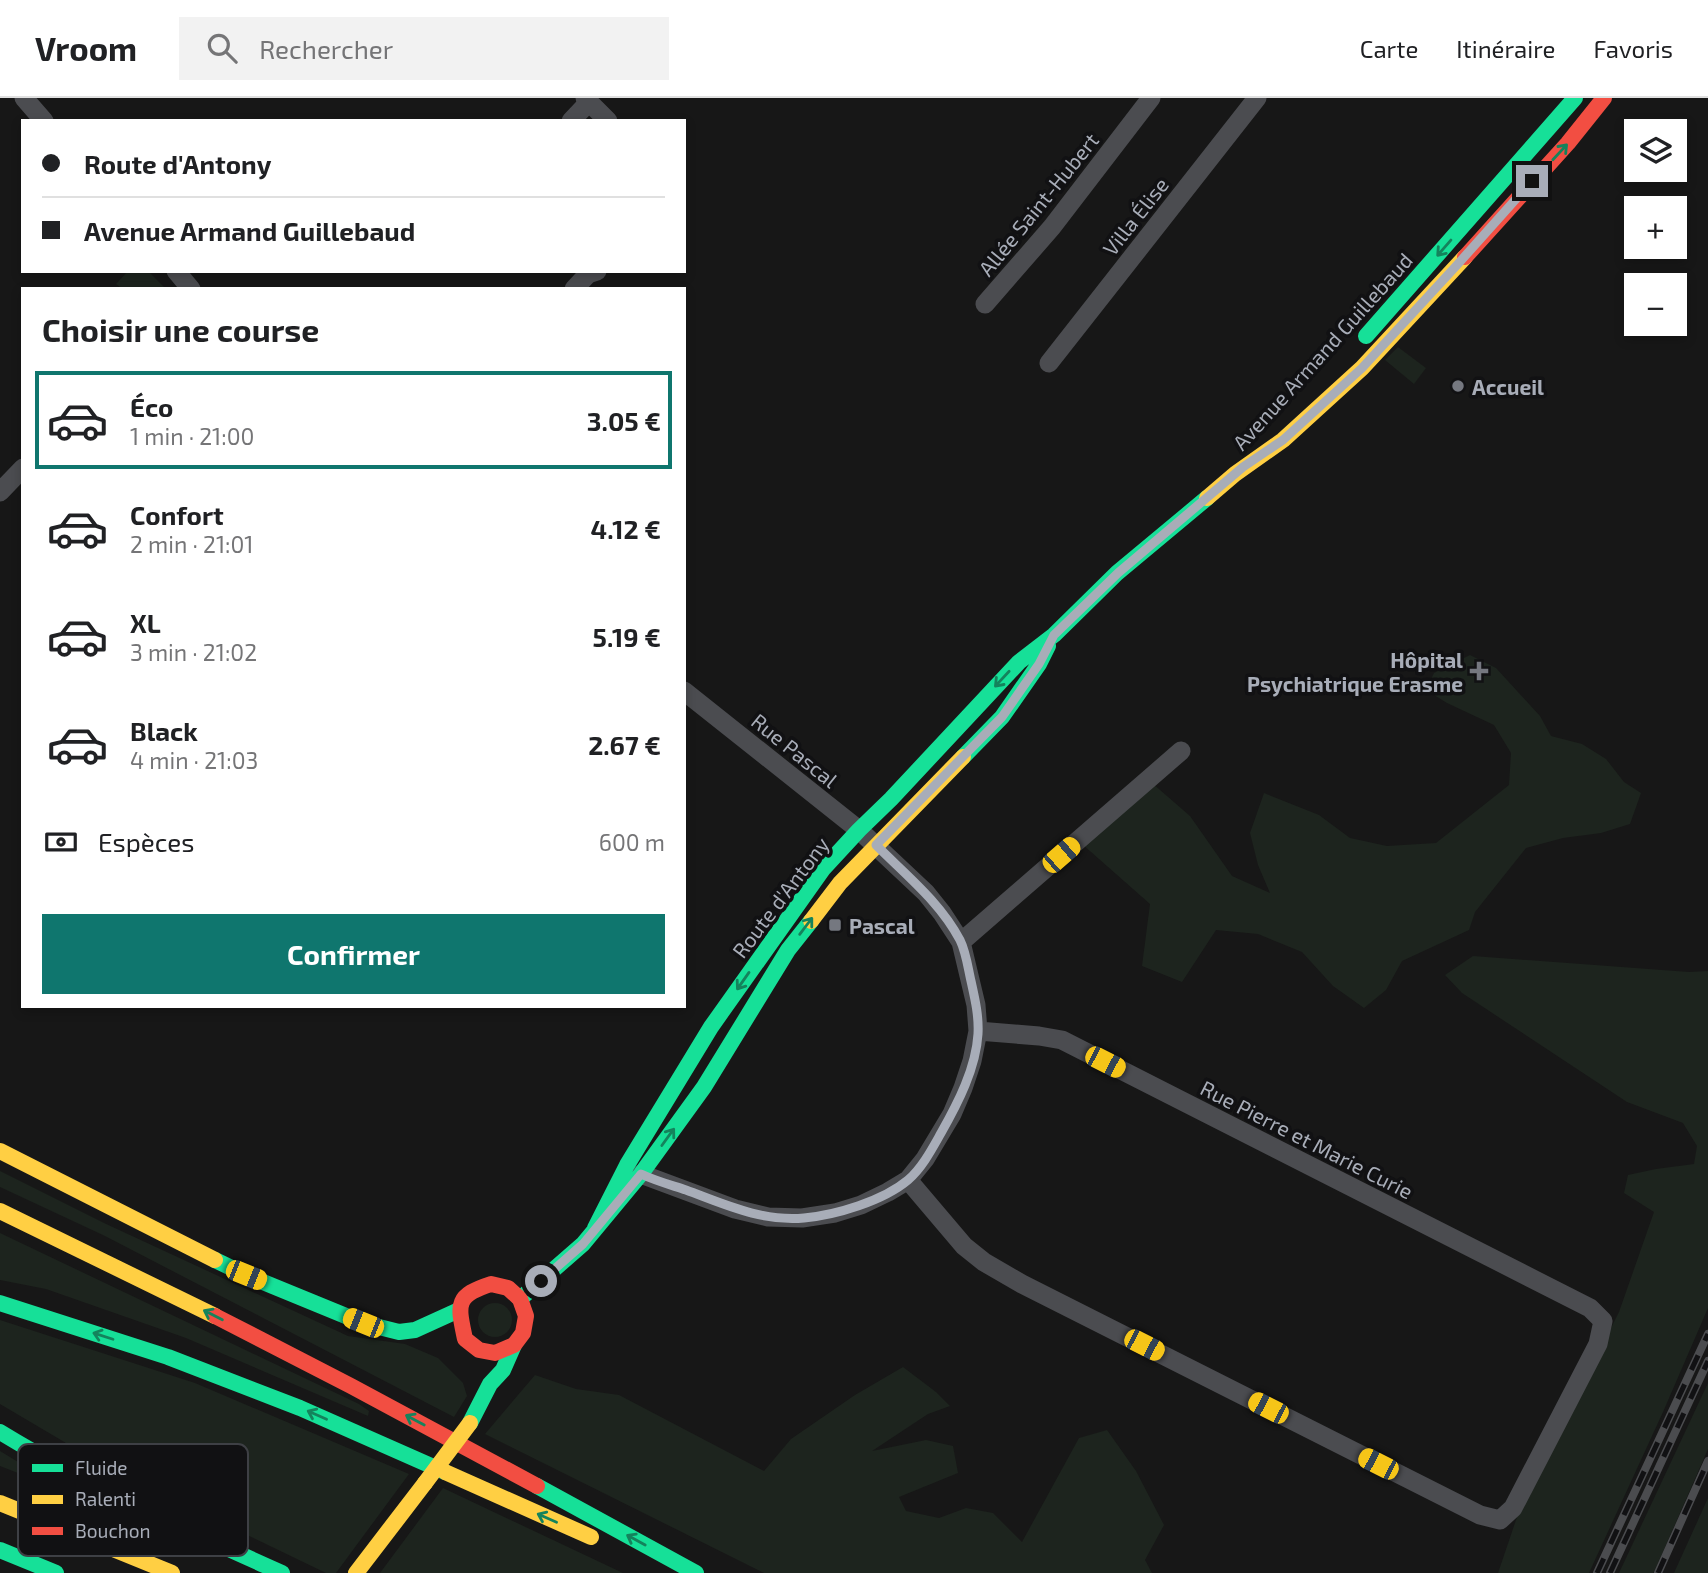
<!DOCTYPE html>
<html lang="fr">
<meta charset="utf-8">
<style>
:root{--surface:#fff;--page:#f2f2f2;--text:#202124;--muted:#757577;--line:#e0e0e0;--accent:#0f766e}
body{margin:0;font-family:"Exo 2",sans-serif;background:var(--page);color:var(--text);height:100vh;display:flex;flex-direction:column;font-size:26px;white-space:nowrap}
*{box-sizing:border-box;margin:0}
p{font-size:23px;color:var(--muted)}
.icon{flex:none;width:38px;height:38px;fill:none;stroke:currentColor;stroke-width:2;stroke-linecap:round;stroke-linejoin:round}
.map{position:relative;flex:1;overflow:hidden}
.side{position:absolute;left:21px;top:189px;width:665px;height:721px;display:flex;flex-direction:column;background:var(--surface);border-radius:0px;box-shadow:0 4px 10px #0003}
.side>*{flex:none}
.banner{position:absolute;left:21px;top:21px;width:665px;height:154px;border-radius:0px;box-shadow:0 4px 10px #0003;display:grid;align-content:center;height:154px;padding:0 21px;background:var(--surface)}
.buttons{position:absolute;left:1624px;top:21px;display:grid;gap:14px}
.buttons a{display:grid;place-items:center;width:63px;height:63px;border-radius:0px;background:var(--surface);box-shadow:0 4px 10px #0003;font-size:35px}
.end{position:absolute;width:32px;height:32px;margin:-16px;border:9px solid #a8adb8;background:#111;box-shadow:0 0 0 4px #111}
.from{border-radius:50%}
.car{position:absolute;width:21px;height:42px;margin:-21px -10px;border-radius:9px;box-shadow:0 0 5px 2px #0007;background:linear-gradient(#f5c518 24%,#345 0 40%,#f5c518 0 76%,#345 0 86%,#f5c518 0)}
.banner b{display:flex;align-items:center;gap:24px;height:66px;font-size:26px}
.banner b+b{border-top:2px solid var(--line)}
.banner i{width:18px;height:18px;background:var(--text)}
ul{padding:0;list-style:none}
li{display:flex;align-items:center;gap:21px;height:98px;margin:0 14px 10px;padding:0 7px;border:4px solid transparent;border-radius:0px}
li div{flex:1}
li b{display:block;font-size:26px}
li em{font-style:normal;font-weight:700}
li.current{border-color:var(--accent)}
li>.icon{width:63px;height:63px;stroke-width:1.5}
h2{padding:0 21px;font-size:32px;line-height:84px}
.pay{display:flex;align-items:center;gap:18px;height:77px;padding:0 21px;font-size:26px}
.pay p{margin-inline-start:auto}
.button{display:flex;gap:14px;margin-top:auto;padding:14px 21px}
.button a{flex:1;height:80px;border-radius:0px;background:var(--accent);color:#fff;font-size:28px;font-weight:700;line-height:80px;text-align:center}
header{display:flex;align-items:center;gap:42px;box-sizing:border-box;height:98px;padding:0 35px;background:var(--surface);border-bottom:2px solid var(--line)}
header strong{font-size:33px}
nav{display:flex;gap:38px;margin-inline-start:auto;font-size:24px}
.search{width:490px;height:63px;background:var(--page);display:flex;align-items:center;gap:18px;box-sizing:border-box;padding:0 24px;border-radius:0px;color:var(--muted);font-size:26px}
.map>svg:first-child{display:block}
.green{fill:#1d241e}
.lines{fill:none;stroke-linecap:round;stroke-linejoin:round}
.street{stroke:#4b4c50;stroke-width:19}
.fast{stroke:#16e098;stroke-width:16}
.slow{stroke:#ffcf43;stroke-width:16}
.jam{stroke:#f24e42;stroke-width:16}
.rail-casing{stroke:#4b4c4f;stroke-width:8}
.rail{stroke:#111113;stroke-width:5;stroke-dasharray:16;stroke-linecap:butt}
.slow-bridge{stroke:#ffcf43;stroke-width:16}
.oneway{stroke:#14835c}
.route{stroke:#a8adb8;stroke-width:9}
.poi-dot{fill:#757880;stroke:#111113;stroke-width:2.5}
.labels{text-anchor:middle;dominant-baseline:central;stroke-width:7;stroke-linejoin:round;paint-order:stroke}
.street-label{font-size:21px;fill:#a8adb8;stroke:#111113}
.poi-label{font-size:21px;font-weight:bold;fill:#a8adb8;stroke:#111113;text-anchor:start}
.key{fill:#111113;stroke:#3e4045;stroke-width:2}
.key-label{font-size:19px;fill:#a8adb8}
</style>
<header>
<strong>Vroom</strong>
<div class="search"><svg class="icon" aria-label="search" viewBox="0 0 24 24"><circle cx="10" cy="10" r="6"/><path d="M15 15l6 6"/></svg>Rechercher</div>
<nav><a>Carte</a><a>Itinéraire</a><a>Favoris</a></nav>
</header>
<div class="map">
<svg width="1708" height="1475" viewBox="0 0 1708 1475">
<rect width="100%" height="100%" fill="#171717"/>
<path class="green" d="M128,173H148L166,191H123L116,186Z
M1398,249L1426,270L1414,286L1385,262Z
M1470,557L1496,570L1540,618L1551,638L1582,646L1606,661L1624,684L1641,695L1630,726L1601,735L1563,740L1526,750L1475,814L1469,832L1402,863L1386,892L1364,910L1333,888L1302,854L1258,836L1216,832L1182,884L1142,868L1150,806L1082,746L1152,685L1190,718L1232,778L1270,795L1258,767L1250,735L1264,695L1319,717L1350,740L1387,748L1436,745L1509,687L1511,655L1494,627L1447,605L1426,592L1434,575Z
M1473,858L1689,874L1708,873V1210L1663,1314L1589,1475H1498L1518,1416L1619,1214L1654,1114L1624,1095L1628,1077L1656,1071L1694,1066L1697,1048L1683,1025L1627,1004L1462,895L1445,877Z
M0,1073L104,1125L348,1238L405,1246L438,1260L463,1285L467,1298L454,1319L105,1138L0,1089Z
M0,1135L359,1306L369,1313L368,1318L186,1240L46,1191L0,1182Z
M478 1222a17 17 0 1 1 34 0a17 17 0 1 1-34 0Z
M0,1222L195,1285L409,1376L336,1475H326L110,1371L0,1306Z
M903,1269L936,1294L950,1308L928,1316L872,1353L926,1342L953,1348L958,1375L899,1399L906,1413L939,1420L966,1410L993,1415L1022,1444L1079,1340L1107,1332L1136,1373L1164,1427L1145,1462L1152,1475H764L485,1336L535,1277L576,1291L619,1297L764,1373L791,1341L855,1297Z
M1708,1285V1351L1655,1472L1653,1475H1619Z
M0,1353L69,1395L0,1368Z
M443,1390L623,1475H380Z
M1708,1400V1475H1674Z"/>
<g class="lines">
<path class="street" d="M24,0L44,23
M585,0L608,23
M571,23L589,4
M176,173L191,191
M574,191L588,176L597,173
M985,206L1052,129L1151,0
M1049,265L1257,0
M0,394L23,370
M961,844L1181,653
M641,1076L735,1111L768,1119L802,1120L835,1115L861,1107L888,1094L908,1082L925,1061L952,1016L963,990L972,963L978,933L976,907L961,844L942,815L926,795L859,732L684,593
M908,1082L964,1148L984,1164L1022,1186L1480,1417L1500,1422L1513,1410L1598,1246L1603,1223L1590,1210L1062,942L1039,938L978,933"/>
<path class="fast" d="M1366,238L1575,0
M963,659L1002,619L1039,566L1048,548
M595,1130L627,1067L711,929L823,771L859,732L891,701L1019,564L1054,537L1117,475L1207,400
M215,1162L246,1177L363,1225L399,1234L415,1232L459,1212
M520,1201L583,1146L641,1076L704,989L788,852L811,823
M0,1205L168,1259L300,1310L445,1374
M470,1325L490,1286L503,1272L514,1247
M0,1334C90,1389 186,1432 282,1475
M537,1388L696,1475
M0,1452L56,1475"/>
<path class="slow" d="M1207,400L1235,376L1283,342L1362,270L1465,159
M811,823L840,785L963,659
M0,1053L215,1162
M0,1113L215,1218
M445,1374L591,1439
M0,1405L172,1475
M356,1475L425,1385"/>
<path class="jam" d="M1465,159L1568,45L1604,0
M491,1186L508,1190L520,1201L526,1218L523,1235L514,1247L495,1255L479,1252L465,1241C458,1207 454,1198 491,1186Z
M215,1218L351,1288L537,1388"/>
<g class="rail-casing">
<path id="rail" d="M1597,1475L1708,1236
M1610,1475L1708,1263
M1658,1475L1708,1363"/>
</g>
<use href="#rail" class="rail"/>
<path class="slow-bridge" d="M425,1385L470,1325"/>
</g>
<defs><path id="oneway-shaft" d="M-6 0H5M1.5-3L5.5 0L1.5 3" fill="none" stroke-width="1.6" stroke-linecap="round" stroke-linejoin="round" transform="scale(1.75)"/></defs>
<g class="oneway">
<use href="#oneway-shaft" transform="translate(1560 54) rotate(-47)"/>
<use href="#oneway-shaft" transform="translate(1444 150) rotate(131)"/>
<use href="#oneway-shaft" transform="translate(1002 581) rotate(133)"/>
<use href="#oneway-shaft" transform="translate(806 828) rotate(-53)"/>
<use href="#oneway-shaft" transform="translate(743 883) rotate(125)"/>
<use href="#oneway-shaft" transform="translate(668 1039) rotate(-54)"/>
<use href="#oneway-shaft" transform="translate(213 1217) rotate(-153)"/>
<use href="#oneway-shaft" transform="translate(103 1238) rotate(-162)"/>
<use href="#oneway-shaft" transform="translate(317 1317) rotate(-156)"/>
<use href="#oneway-shaft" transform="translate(415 1322) rotate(-152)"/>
<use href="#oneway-shaft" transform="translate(547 1420) rotate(-156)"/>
<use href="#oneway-shaft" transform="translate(636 1442) rotate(-151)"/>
</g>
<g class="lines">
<path class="route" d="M541,1183L583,1146L641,1076C656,1083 671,1087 686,1092C724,1106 762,1124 804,1120C836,1117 883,1103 908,1082C922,1070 932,1051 941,1035C958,1005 976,970 978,936C979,918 975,901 971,883C968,870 966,854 960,842C940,804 906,777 876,747L1002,619L1039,566L1054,537L1118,475L1243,369L1283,342L1362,270L1457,167L1532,83"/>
</g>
<g class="poi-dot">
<circle cx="1458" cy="288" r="7"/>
<path d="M1475.5 562.5h7v7h7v7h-7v7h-7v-7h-7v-7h7z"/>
<rect x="828" y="820" width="14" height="14" rx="3.5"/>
</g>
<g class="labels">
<g class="street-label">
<text transform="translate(1038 106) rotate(-51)">Allée Saint-Hubert</text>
<text transform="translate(1135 118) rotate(-52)">Villa Élise</text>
<text transform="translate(1322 253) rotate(-48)">Avenue Armand Guillebaud</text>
<text transform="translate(795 652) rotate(39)">Rue Pascal</text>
<text transform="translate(780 799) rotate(-53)">Route d'Antony</text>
<text transform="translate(1307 1041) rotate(27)">Rue Pierre et Marie Curie</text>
</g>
<g class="poi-label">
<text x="1472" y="288">Accueil</text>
<text x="1463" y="561" text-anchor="end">Hôpital<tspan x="1463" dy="24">Psychiatrique Erasme</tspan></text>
<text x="849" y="827">Pascal</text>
</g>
</g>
<rect x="18" y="1346" width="230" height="112" rx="10" class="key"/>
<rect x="32" y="1366" width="31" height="8" fill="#16e098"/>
<rect x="32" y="1397" width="31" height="9" fill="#ffcf43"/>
<rect x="32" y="1429" width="31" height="8" fill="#f24e42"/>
<g class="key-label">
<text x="75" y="1377">Fluide</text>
<text x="75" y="1408">Ralenti</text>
<text x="75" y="1440">Bouchon</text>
</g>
</svg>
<div class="buttons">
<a><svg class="icon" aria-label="layers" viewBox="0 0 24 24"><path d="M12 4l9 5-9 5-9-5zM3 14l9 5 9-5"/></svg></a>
<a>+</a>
<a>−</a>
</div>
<i class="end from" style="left:541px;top:1183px"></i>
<i class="end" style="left:1532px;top:83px"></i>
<i class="car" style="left:1061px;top:757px;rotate:49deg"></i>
<i class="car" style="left:1105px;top:964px;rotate:117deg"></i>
<i class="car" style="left:246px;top:1177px;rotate:112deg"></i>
<i class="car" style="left:363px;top:1225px;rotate:292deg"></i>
<i class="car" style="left:1144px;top:1247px;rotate:117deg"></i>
<i class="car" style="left:1268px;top:1310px;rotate:297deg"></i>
<i class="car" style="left:1378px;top:1366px;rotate:297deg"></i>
<div class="banner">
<b><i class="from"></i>Route d'Antony</b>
<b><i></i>Avenue Armand Guillebaud</b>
</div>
<section class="side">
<h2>Choisir une course</h2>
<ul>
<li class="current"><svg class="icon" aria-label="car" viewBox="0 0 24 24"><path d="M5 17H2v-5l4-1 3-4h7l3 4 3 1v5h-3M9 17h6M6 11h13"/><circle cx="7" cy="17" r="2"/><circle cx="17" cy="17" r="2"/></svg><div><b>Éco</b><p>1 min · 21:00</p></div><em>3.05 €</em></li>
<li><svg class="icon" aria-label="car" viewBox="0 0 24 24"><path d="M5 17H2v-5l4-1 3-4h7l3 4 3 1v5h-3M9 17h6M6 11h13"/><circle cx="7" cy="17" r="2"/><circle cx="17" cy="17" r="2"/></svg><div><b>Confort</b><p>2 min · 21:01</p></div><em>4.12 €</em></li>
<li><svg class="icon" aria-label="car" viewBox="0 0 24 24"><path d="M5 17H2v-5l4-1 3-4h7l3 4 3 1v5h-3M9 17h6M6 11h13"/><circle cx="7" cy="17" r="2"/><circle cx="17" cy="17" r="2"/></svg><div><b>XL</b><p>3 min · 21:02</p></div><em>5.19 €</em></li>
<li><svg class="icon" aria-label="car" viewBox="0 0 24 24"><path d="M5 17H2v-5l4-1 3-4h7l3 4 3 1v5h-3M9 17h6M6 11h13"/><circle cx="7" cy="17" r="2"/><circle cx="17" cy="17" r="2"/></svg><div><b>Black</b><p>4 min · 21:03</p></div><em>2.67 €</em></li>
</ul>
<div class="pay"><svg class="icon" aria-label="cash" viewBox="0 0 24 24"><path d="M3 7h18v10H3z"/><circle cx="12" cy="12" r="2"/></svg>Espèces<p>600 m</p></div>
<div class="button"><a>Confirmer</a></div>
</section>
</div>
